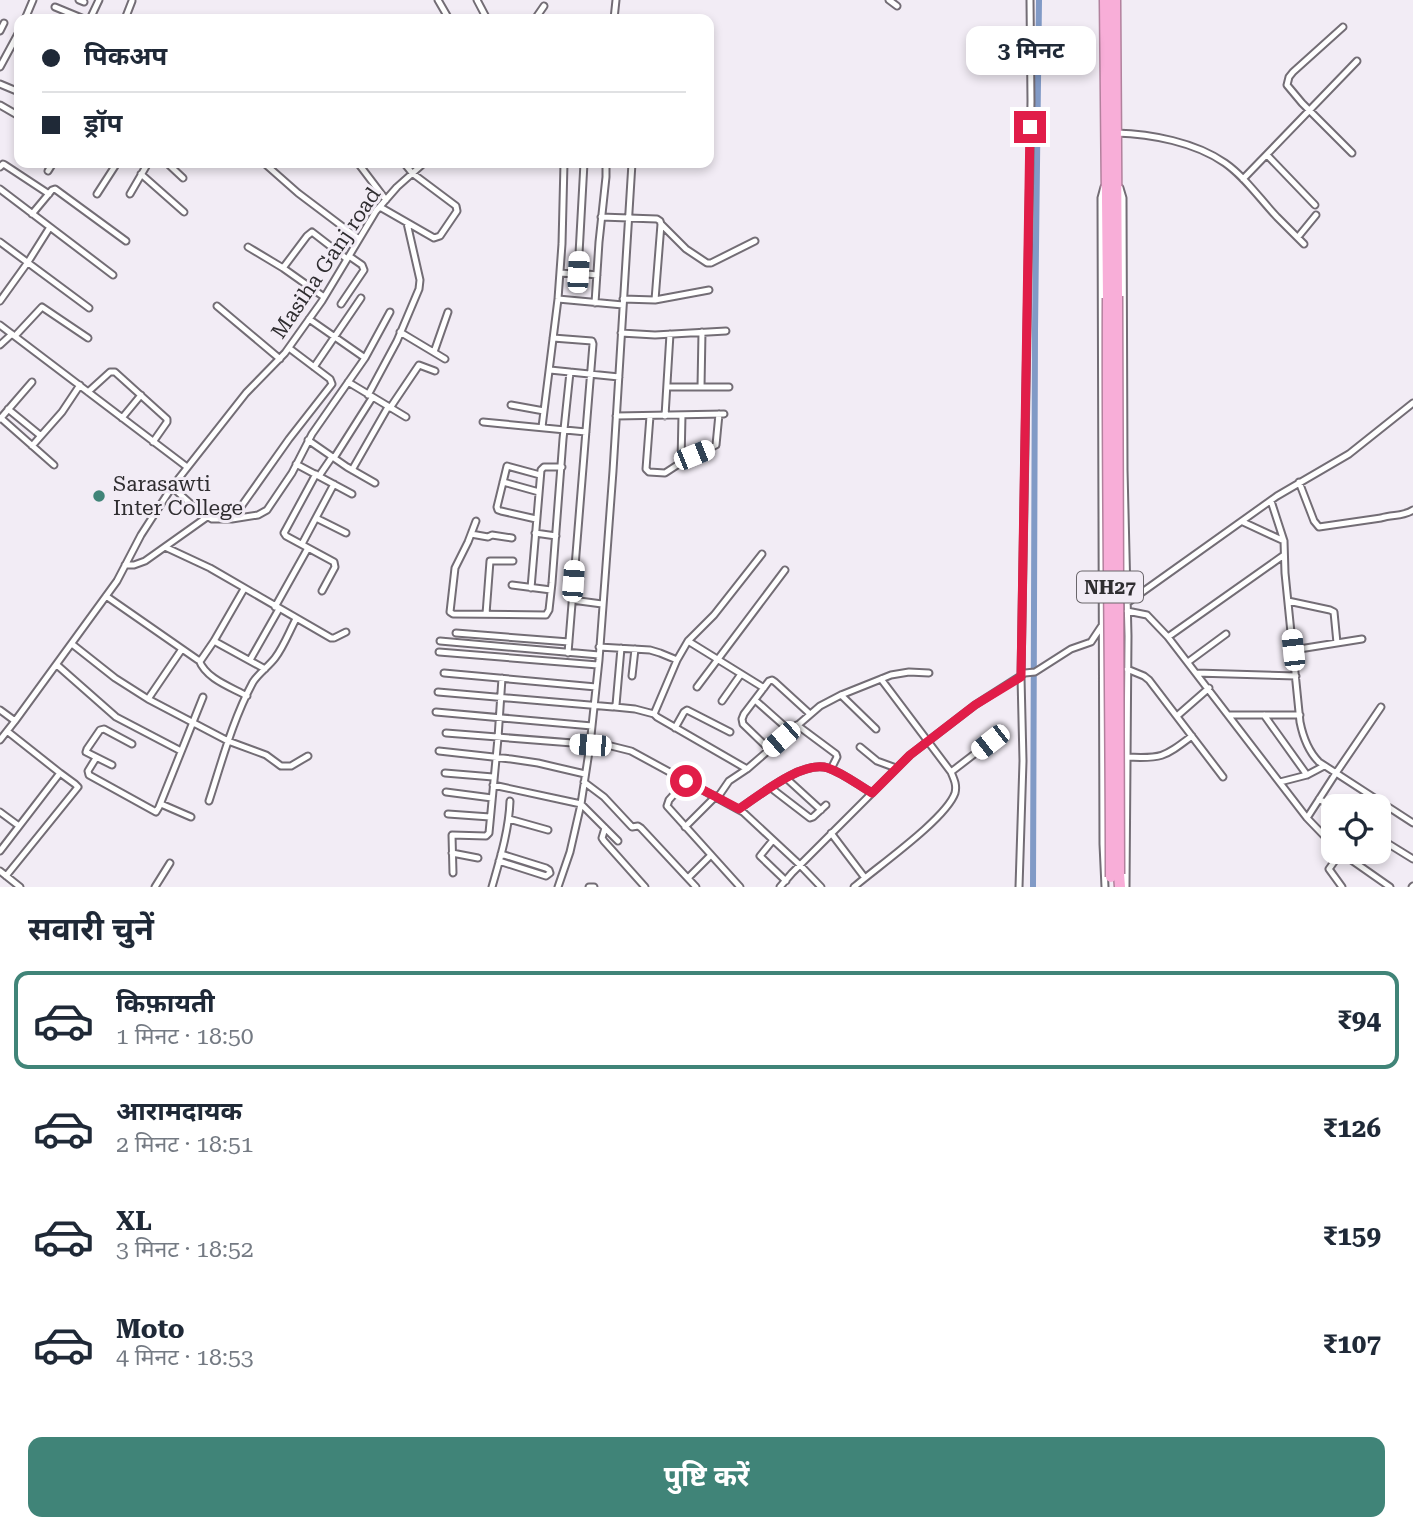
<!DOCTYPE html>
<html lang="hi">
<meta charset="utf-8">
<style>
:root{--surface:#fff;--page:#f2f2f3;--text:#1f2937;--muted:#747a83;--line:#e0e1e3;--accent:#408478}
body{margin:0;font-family:"Roboto Serif","Noto Sans Devanagari",serif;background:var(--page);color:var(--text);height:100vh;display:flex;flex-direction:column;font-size:26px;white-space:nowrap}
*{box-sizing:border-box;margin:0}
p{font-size:23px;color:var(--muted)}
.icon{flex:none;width:38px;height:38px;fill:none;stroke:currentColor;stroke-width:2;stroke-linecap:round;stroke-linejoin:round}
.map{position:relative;height:887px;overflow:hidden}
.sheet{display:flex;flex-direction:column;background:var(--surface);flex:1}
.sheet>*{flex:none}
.hud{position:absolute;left:14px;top:14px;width:700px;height:154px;border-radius:14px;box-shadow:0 4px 10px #0003;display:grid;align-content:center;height:154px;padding:0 28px;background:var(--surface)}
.tools{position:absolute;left:1321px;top:794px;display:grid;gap:14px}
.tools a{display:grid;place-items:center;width:70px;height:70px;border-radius:14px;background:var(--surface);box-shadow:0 4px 10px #0003;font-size:35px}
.end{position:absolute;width:32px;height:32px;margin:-16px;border:9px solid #e11d48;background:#fff;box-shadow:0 0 0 4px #fff}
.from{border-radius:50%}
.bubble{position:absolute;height:49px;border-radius:14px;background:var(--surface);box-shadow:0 4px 10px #0003;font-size:23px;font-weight:700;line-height:49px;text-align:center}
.car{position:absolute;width:21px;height:42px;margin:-21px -10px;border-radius:9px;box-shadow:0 0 5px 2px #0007;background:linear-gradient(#fff 24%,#345 0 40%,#fff 0 76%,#345 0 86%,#fff 0)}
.hud b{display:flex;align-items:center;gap:24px;height:66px;font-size:26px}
.hud b+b{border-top:2px solid var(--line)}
.hud i{width:18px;height:18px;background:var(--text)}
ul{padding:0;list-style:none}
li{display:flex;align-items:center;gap:21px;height:98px;margin:0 14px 10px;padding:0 14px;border:4px solid transparent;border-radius:14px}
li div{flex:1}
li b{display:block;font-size:26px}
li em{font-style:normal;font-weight:700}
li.selected{border-color:var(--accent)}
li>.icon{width:63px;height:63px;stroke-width:1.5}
h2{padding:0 28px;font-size:32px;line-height:84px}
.button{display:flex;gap:14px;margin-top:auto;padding:14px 28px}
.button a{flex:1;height:80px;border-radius:14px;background:var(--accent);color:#fff;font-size:28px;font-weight:700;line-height:80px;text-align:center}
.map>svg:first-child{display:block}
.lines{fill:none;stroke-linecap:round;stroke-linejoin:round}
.canal{stroke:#819ac6;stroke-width:6}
.street-casing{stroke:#736d75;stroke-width:9}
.highway-casing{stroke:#b2819d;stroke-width:13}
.street{stroke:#fff;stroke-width:5}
.highway{stroke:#f8aed8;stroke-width:10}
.highway-bridge-casing{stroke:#b2819d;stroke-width:13;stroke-linecap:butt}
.highway-bridge{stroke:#f8aed8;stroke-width:10}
.route{stroke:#e11d48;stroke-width:9}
.poi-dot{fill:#408478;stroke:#f2ecf5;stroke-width:2.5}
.labels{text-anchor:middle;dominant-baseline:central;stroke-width:6;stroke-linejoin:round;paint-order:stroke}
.shield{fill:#f2ecf5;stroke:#6a666b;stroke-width:2}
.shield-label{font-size:19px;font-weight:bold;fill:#2f2d30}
.street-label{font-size:21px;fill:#2f2d30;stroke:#f2ecf5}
.poi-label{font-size:21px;fill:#2f2d30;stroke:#f2ecf5;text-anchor:start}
</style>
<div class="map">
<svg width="1413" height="887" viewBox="0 0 1413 887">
<rect width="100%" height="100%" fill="#f2ecf5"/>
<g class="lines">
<path class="canal" d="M1033,887L1035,330L1039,0"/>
<g class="street-casing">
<path id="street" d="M79,0L84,2
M438,0L449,19
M477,0L487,19
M889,0L897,6
M55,7L84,19
M25,19L33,0
M90,19L99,0
M125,19L132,1
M535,19L544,6
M614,19L616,0
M1343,27L1293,72L1289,77L1287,85L1302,103L1352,153
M0,31L4,23
M0,67L19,32
M0,84L19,92
M0,105L19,116
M1116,133C1151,134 1195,142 1225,163C1245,177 1260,199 1277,217C1286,226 1295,235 1304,244
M1267,155L1315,205
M167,163L183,178
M264,163L298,193L359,239
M358,163L386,200
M0,167L3,164L5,165L49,194
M48,171L53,163
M141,174L184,212
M1243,179L1357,61
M1104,187L1101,198L1103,844L1105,887
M1120,188L1123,198L1124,470L1128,636L1126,887
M0,189L113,275
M97,194L117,163
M130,194L148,163
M380,207L434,238L440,236L457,211L456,206L412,173L404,163
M32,214L52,190L55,189L126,241
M601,217L657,219L660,221L661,224L655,300
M661,224L686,249L707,263H711L755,241
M1298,237L1316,215
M0,242L89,308
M248,247L283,268L324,297
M283,268L307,236L312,232L347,259
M560,273L576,274L578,272L584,163
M577,273L597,275
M558,299L623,305
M623,299L655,300L709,290
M0,301L28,262L50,227
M595,303L599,242L606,177V163
M341,304L364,270L362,265L349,256
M217,306L280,359
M309,319L365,358
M0,325L187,467
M400,332L445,359
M621,333L655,335L726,331
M15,336L42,307L88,338
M553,338L592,341L593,344L568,653
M0,345L12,334
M434,352L448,312
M314,367L361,298
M550,370L619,377
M348,382L406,417
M667,387H729
M701,387L702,332
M88,392L110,372H115L167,419V422L153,442
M368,395L397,341L419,289L420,280L407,223
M511,405L544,411
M390,408L419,365L435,371
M8,409L41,436
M616,416L724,414
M650,416L646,469L649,472L665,473L688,458L716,445L719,414
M665,416L670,334
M1,418L54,465
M122,418L141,395
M0,419L32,382
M483,422L586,432
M542,427L558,299L562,244L564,163
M308,440L347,467L375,483
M32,446L62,412L80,385
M334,458L372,398
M681,463L682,415
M296,464L352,494
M352,470L388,407
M316,474L284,533L286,536L334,562L335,567L322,591
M319,476L332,457
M503,482L539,492
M1299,482L1314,521L1319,527L1381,518C1392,514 1403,517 1413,510
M172,487L201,513L212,519H232L258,515L267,510L292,473L312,434L365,358L390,312
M1271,501L1284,541L1285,573L1300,722C1303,737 1308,751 1319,762L1413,823
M233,518L289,439L332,384L330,379L289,348
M316,518L346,533
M536,519L501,511L498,510L497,507L507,466L540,475
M476,521L468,542L455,568L450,612L453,614L546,615L549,610L552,583L563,439L570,372
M1243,522L1284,541
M535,533L556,536
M471,534L488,537L492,535L512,538
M302,544L334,484
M165,547L210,568L331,638H334L346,632
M125,565H134L145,561L207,517
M512,585L551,590
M531,588L541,470L544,467H562
M106,596L198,660H201L214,641L244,589
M572,600L602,604
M1288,601L1330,610L1334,612L1337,643
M1127,603L1277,496L1349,454L1413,403
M275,607L308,548
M1127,611L1147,615L1168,637L1307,818L1334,846
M486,614L490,561H513
M456,633L569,642
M1168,637L1284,555
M214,641L265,669
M440,641L599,655
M688,641L764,688
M72,644L115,678L148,699L228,741L266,755L281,766H291L308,756
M599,647L650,650L660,653L677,660
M1293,650L1362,639
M439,652L598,665
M199,660C206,679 231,687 247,696
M250,660L279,609
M1188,662L1226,634
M57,665L116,717L181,751
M1127,669L1144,676L1149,680L1223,777
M444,673L596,687
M1196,673L1296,676
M632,676L635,649
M697,687L785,570
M438,692L613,707L616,705L621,648
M841,695L876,729
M148,699L182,649
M755,700L790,731
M722,701L741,674
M615,707L635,709L654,714
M0,710L15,721L0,740
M436,712L592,726
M1229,715H1300
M1264,715L1307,775
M1177,716L1209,688
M15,721L117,581L141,535L172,487L246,393L285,353L322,301L376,211L397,187L424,163
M797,725L836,754L837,757L831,769
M675,728L684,712L687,710L730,732
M446,733L611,746L631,751L743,812L800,865L821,887
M860,747L877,761L896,768
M769,749L743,724L742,719L744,714L769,681L772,680L775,682L810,714
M439,751L511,759L538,763L585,774
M1126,757C1162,759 1164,757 1192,736
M96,758L88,771L89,775L156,812L159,807L203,697
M112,765L86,752L87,749L100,730L104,729L132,744
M747,769L657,717L654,714L677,660L688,641L714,615L762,554
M951,772L990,742
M445,773L493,777
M786,778L821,810
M686,781L669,800L667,806L740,887
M584,782L604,797L632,827L638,826L641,828L696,887
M1280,782L1307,775L1324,766
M493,785L581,804L618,841
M771,788L810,818L813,817L826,805
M446,792L492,798
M718,797L729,781L747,769L820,706L841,695L891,675L909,672L929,673
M1319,799L1334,808
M209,801C222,761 233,719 253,682C259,673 268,667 275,658C284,646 289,632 296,619
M161,804L191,817
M739,809C760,795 802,760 828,768C843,773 858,785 872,793
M0,812L19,826
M448,814L490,817
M1307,818L1336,773L1381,707
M509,819L548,830
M685,827L716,796
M605,828L602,838L604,841L645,887
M831,833L865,878
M1379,838L1413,859
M773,840L760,856L786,881
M0,851L60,773
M1340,852L1390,887
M1341,852L1329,869L1342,887
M452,853L478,858
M499,861L546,876L550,873L549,870L546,868L501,854
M0,871L20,887
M453,873L452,835L486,836L489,833L498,738L502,678
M6,876L78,787L75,784L60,773L7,731
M688,878L711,855
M155,887L170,863
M492,887C500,859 509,830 510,801
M558,887L570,852L581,804L590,745L599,660L613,471L632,163
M589,887H594
M780,887L792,873L910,755L975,705L1025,673L1035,672L1071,649L1091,642L1101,627
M854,887C877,867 946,819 955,793C957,785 954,779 951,772L881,679
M1019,887L1023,761L1021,677L1031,101L1030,0
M1412,887L1413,886"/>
</g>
<g class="highway-casing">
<path id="highway" d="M1105,0L1108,298
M1115,0L1117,296
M1119,874L1120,887"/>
</g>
<use href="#street" class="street"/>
<use href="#highway" class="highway"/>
<g class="highway-bridge-casing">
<path id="highway-bridge" d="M1117,296L1119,874
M1108,298C1107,491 1111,684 1111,877"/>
</g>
<use href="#highway-bridge" class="highway-bridge"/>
</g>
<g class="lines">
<path class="route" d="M686,781L739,809C760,795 802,760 828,768C843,773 858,785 872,793L910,755L975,705L1021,677L1030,127"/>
</g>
<circle class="poi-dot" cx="99" cy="496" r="7"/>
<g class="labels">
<rect class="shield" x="1077" y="571.5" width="66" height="31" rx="5"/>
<g class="shield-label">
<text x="1110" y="587">NH27</text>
</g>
<g class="street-label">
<text transform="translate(326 263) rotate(-56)">Masiha Ganj road</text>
</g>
<g class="poi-label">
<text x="113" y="484">Sarasawti<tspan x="113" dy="24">Inter College</tspan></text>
</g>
</g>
</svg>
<div class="tools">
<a><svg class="icon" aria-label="locate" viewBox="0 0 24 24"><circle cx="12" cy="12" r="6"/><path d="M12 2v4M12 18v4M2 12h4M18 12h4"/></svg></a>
</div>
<i class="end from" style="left:686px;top:781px"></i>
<i class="end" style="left:1030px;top:127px"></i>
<div class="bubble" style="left:966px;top:26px;width:130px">3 मिनट</div>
<i class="car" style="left:578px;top:272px;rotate:3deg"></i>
<i class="car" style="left:694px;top:455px;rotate:68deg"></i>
<i class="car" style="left:573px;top:581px;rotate:4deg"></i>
<i class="car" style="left:1293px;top:650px;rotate:354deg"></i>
<i class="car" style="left:781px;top:739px;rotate:229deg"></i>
<i class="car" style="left:990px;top:742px;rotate:232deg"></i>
<i class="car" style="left:590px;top:745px;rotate:274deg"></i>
<div class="hud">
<b><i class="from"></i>पिकअप</b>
<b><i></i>ड्रॉप</b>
</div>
</div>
<section class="sheet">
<h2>सवारी चुनें</h2>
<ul>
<li class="selected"><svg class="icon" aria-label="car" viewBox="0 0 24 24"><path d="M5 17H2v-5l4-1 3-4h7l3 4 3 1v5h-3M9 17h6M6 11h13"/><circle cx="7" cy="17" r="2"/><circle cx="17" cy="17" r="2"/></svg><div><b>किफ़ायती</b><p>1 मिनट · 18:50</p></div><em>₹94</em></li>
<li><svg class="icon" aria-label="car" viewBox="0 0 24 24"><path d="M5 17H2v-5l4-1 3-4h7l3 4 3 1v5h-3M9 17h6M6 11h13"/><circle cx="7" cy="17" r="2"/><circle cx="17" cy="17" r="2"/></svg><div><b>आरामदायक</b><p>2 मिनट · 18:51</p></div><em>₹126</em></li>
<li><svg class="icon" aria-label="car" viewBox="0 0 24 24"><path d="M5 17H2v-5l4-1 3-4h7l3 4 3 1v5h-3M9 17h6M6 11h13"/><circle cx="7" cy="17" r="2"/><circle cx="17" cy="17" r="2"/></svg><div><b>XL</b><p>3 मिनट · 18:52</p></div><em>₹159</em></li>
<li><svg class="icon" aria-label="car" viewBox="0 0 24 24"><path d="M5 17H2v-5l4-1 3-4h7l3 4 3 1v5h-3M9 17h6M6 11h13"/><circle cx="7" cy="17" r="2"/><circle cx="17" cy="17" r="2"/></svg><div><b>Moto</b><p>4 मिनट · 18:53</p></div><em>₹107</em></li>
</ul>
<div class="button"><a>पुष्टि करें</a></div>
</section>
